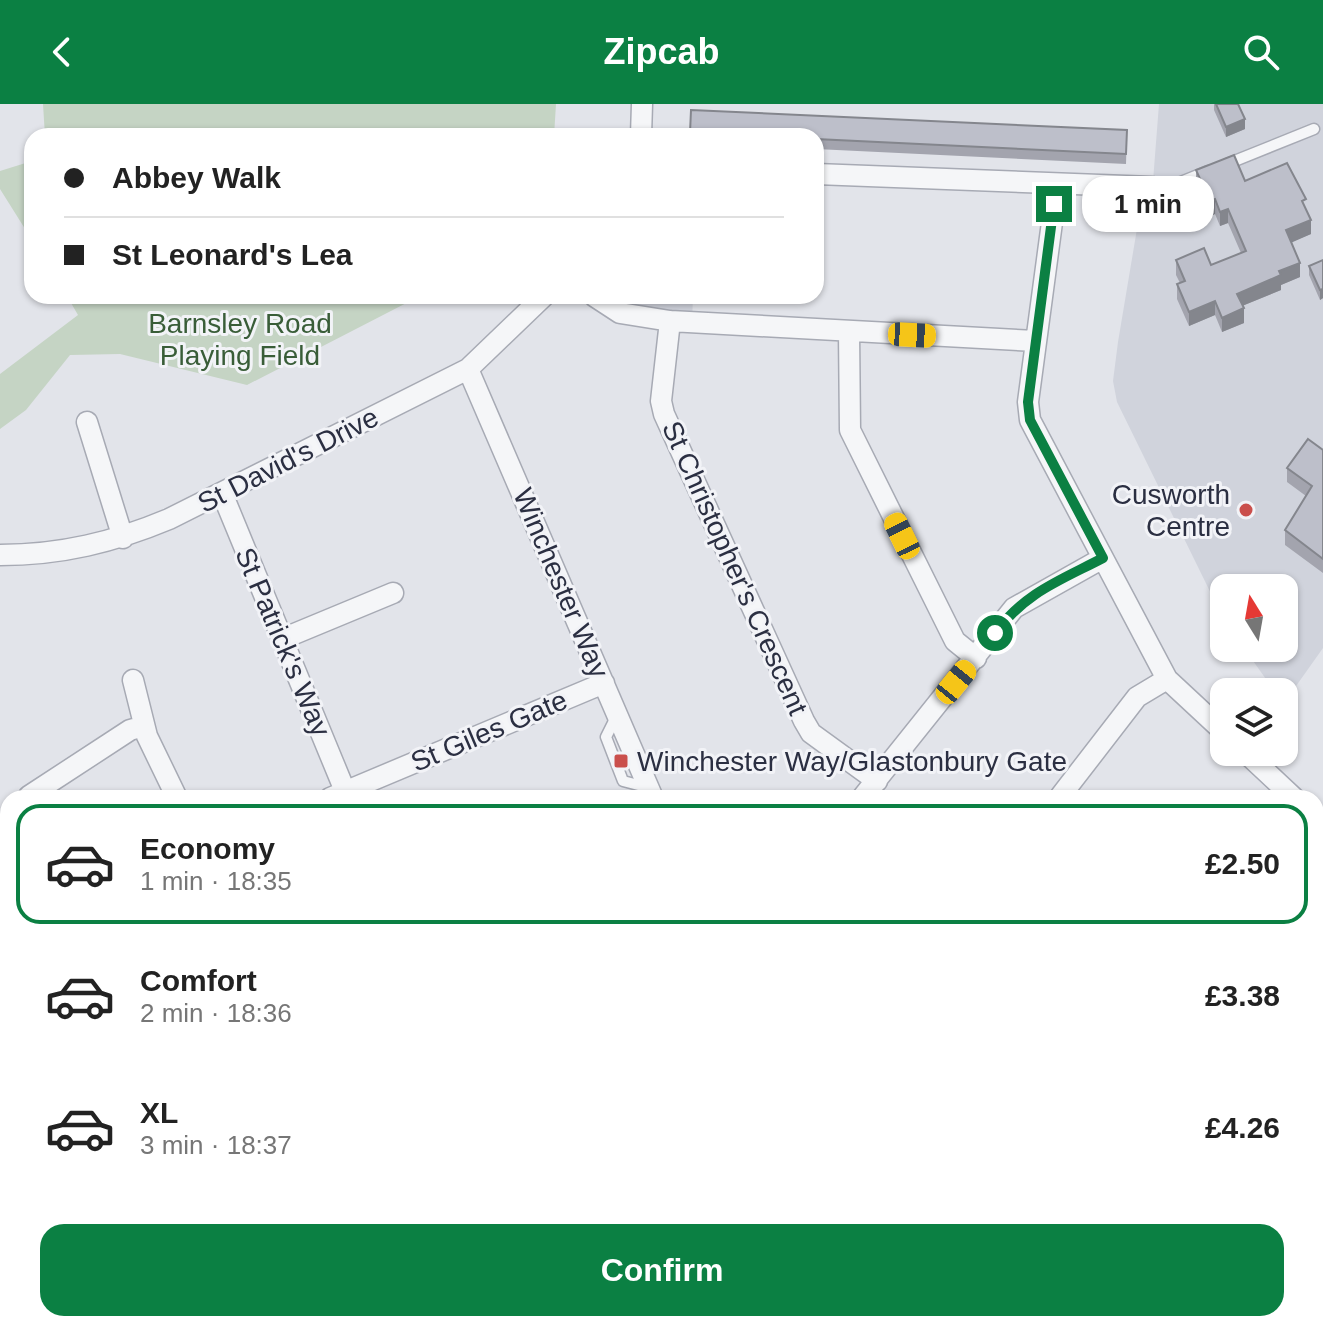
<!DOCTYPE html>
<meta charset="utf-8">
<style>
:root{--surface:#fff;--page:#f2f2f2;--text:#222;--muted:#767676;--line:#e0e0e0;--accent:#0b8043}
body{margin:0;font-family:Helvetica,sans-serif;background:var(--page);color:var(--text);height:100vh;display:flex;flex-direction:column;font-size:30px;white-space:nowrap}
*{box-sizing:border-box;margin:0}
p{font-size:26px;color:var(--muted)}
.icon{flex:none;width:44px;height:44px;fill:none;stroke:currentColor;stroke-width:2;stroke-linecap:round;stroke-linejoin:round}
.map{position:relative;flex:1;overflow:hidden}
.sheet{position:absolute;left:0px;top:686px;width:1324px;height:542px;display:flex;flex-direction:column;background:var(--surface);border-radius:24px 24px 0 0;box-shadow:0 2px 6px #0004}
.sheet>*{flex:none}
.banner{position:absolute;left:24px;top:24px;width:800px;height:176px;border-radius:24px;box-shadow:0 2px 6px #0004;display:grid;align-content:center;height:176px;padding:0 40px;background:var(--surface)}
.needle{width:52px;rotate:349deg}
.controls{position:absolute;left:1210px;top:470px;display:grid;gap:16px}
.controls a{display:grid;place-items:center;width:88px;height:88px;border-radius:16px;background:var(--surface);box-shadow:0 2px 6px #0004;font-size:40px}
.end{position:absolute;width:36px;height:36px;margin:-18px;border:10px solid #0b8043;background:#fff;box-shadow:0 0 0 4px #fff}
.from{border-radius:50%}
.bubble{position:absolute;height:56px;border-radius:24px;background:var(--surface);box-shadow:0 2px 6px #0004;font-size:26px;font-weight:600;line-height:56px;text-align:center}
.car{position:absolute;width:24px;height:48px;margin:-24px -12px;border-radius:10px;box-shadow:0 0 6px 2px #0007;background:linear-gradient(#f5c518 24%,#345 0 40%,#f5c518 0 76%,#345 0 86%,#f5c518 0)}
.banner b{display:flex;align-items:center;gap:28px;height:76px;font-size:30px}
.banner b+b{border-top:2px solid var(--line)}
.banner i{width:20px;height:20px;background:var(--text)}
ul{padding:14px 0 0;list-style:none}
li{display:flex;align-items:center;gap:24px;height:120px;margin:0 16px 12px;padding:0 24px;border:4px solid transparent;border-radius:24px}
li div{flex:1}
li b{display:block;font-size:30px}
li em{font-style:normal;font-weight:600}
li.selected{border-color:var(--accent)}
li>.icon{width:72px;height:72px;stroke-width:1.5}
.primary-button{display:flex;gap:16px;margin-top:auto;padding:16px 40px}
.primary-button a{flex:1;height:92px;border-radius:24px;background:var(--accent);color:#fff;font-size:32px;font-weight:600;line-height:92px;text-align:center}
header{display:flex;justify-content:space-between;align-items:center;height:104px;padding:0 40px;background:var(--accent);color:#fff;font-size:36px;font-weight:600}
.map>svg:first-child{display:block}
.built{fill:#d0d3dc}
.green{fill:#c5d4c4}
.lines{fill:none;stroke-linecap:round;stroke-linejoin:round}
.service-casing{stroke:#a7aab4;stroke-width:13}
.minor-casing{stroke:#a7aab4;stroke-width:23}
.tertiary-casing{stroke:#a7aab4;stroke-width:27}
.service{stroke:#f5f6f8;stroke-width:10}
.minor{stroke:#f5f6f8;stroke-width:20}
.tertiary{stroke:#f5f6f8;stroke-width:24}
.wall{fill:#a3a4ae}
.shaded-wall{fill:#84868d}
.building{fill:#bdbfca;stroke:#84868d;stroke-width:2}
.route{stroke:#0b8043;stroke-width:10}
.poi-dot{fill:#ca4f4c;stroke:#f2f3f7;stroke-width:3}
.labels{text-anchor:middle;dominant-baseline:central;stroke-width:6;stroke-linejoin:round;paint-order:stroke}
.park-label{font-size:28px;fill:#395d38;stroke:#f2f3f7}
.street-label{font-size:28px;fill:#2b2f42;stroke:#f2f3f7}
.poi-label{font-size:28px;fill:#2b2f42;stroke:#f2f3f7;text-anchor:end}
</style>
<header><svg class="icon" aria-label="back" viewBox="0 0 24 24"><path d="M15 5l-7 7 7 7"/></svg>Zipcab<svg class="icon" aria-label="search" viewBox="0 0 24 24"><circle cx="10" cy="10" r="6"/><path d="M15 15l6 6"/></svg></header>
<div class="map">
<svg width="1323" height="1227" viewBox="0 0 1323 1227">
<rect width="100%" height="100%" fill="#e2e4ea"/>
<path class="built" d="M1159,0H1323V544L1284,599V588H1275L1244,544H1284V484H1224V516L1117,298L1113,277L1118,238L1143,89L1152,90Z
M594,192H693L692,219Z"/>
<path class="green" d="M43,0H556L554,32H45Z
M32,57V136L0,85V67Z
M67,192H420L247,281L120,250L70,251L26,306L0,325V270L78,211Z
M158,1220H229L217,1227H158Z"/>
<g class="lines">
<g class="service-casing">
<path id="service" d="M1227,60L1314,25
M1152,83L1171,82L1208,67
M617,611L606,633L623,677L646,683"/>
</g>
<g class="minor-casing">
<path id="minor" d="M641,32L642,0
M816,70L1152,83
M1057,81L1028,298L1030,316L1167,575L1224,628
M594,192L620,209L670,217L1036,237
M670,217L661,297L664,310L804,617L811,629L877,677
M849,228L850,326L955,537L976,554
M468,265L653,694
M87,318L123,434
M222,389L345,687
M0,451C61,451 114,438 169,415L468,265L544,192
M282,535L393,489
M133,576L147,632L177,694
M1245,648L1294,694
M29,692L130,626L144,622
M330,694L604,579
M862,694L1014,504L1103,454
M1059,694L1137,593L1167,575
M1316,715L1323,721
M0,874L8,883
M0,940L8,931
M0,962L8,969
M1316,1112L1323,1114
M0,1190L8,1187
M72,1220L87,1227
M1315,1220V1227
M217,1227L229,1220
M516,1227L525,1220
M765,1227L768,1220"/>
</g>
<g class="tertiary-casing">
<path id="tertiary" d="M1316,772L1323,763
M946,1227L952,1220"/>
</g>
<use href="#service" class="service"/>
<use href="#minor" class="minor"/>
<use href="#tertiary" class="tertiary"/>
</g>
<path class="wall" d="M1214,0H1238L1245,25L1226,33L1214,6Z
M691,6L1127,26L1126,60L816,45V32H690Z
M1196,66L1245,77L1306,106L1311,130L1291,138L1300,173L1281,181V186L1242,202L1244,219L1222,228L1215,211L1189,222L1177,195V180L1180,179L1176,171V156L1211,161L1241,149L1228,119L1220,122L1215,110L1210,112L1196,81Z
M1323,156V194L1320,196L1309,171V162Z
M1323,346V469L1285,441V426L1306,392L1287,378V364Z"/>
<path class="shaded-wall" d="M1245,15V25L1226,33V23Z
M1215,95V110L1210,112V97Z
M1228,105V119L1220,122V108Z
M1311,116V130L1286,141V126Z
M1300,159V173L1281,181V186L1237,204V190L1279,167Z
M1323,185V194L1320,196V186Z
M1215,197V211L1189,222V208Z
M1244,204V219L1222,228V214Z"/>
<path class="building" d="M1216,0H1238L1245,15L1226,23Z
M691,6L1127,26L1126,50L816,35V32H751L690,29Z
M1234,51L1245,77L1287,59L1306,95L1302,97L1311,116L1286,126L1300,159L1279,167L1281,171L1237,190L1244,204L1222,214L1215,197L1189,208L1177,180L1185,177L1176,156L1204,144L1211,161L1246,147L1228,105L1220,108L1215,95L1210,97L1196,66Z
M1323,156V185L1320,186L1309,162Z
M1308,335L1323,346V455L1285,426L1312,382L1287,364Z"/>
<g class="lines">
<path class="route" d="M995,529C1026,488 1059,477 1103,454L1030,316L1028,298L1054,100"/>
</g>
<g class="poi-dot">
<circle cx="1246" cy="406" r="8"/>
<rect x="613" y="649" width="16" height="16" rx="4"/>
</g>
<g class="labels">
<g class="park-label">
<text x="240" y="219">Barnsley Road<tspan x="240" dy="32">Playing Field</tspan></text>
</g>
<g class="street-label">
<text transform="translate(288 356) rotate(-27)">St David's Drive</text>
<text transform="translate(735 464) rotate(66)">St Christopher's Crescent</text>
<text transform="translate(561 479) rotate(67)">Winchester Way</text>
<text transform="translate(283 538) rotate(67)">St Patrick's Way</text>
<text transform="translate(489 627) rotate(-23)">St Giles Gate</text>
</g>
<g class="poi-label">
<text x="1230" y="390">Cusworth<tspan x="1230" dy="32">Centre</tspan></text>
<text x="637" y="657" text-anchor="start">Winchester Way/Glastonbury Gate</text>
</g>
</g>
</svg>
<div class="controls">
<a><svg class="needle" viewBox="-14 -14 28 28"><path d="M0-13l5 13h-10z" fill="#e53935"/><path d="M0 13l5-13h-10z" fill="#767676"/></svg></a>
<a><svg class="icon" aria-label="layers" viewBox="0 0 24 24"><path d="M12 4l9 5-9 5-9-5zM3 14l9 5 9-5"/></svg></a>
</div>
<i class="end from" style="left:995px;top:529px"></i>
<i class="end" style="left:1054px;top:100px"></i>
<div class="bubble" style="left:1082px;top:72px;width:132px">1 min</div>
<i class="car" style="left:912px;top:231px;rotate:93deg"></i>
<i class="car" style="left:902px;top:432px;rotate:334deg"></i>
<i class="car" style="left:956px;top:578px;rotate:39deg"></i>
<div class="banner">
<b><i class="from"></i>Abbey Walk</b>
<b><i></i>St Leonard's Lea</b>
</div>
<section class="sheet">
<ul>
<li class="selected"><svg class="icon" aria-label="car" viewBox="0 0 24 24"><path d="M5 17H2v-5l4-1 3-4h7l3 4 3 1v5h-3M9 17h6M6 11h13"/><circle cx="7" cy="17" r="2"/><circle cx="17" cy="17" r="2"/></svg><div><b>Economy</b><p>1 min · 18:35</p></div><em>£2.50</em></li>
<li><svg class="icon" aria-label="car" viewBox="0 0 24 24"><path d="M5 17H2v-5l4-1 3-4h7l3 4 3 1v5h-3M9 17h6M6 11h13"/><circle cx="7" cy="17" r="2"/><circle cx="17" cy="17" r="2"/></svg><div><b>Comfort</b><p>2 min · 18:36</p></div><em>£3.38</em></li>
<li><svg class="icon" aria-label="car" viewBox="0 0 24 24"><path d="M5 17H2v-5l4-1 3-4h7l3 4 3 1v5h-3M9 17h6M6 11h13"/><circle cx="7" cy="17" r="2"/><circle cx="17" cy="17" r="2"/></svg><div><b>XL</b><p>3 min · 18:37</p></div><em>£4.26</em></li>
</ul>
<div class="primary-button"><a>Confirm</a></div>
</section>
</div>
